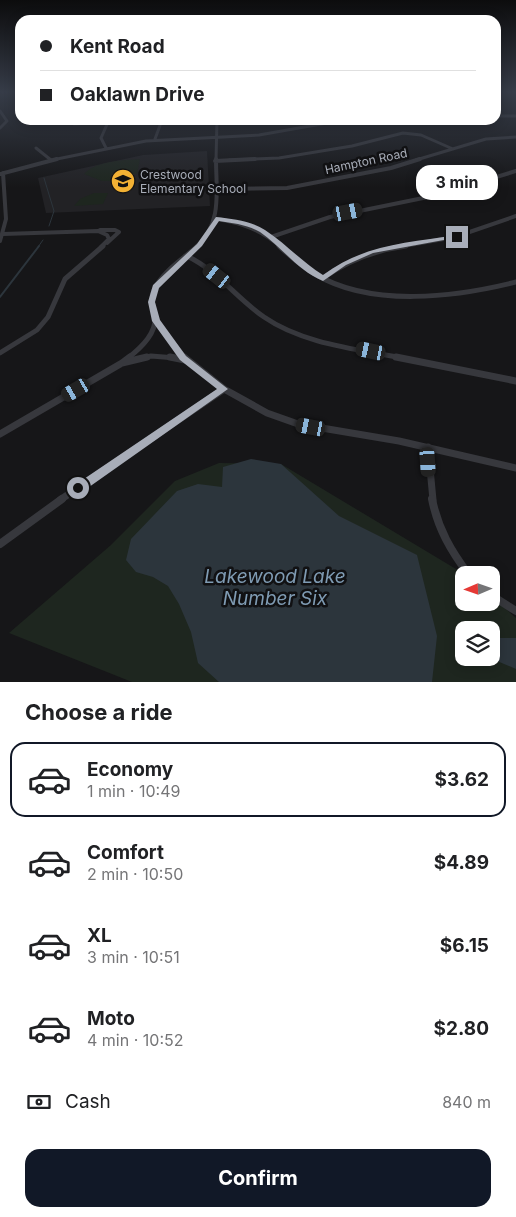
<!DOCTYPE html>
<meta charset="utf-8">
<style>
:root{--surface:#fff;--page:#f2f2f2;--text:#202124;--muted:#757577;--line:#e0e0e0;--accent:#111827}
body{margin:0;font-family:Inter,sans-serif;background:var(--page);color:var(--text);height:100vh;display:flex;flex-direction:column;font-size:19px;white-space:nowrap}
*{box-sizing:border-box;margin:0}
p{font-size:16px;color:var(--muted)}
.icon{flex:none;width:28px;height:28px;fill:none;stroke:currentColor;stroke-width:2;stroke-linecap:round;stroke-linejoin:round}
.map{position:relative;height:682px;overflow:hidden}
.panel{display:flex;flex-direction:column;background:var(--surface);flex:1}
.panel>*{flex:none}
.hud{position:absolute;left:15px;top:15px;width:486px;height:110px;border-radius:15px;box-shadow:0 2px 12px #0003;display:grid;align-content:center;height:110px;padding:0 25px;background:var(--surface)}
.needle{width:32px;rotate:268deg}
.controls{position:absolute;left:455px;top:566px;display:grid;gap:10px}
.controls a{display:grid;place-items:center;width:45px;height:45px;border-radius:10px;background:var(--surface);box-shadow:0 2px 12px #0003;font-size:25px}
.end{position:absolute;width:22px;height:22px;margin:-11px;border:6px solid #a8adb8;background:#111;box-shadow:0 0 0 2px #111}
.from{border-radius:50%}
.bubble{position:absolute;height:35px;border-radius:15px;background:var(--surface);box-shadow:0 2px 12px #0003;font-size:16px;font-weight:700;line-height:35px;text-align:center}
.car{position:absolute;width:15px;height:30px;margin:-15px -8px;border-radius:6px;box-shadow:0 0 4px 1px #0007;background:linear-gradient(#222 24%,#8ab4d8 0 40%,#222 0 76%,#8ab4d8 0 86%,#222 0)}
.hud b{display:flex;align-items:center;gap:18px;height:48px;font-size:19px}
.hud b+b{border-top:1px solid var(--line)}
.hud i{width:12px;height:12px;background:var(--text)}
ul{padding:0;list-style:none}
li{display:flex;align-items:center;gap:15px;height:75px;margin:0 10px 8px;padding:0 15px;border:2px solid transparent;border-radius:15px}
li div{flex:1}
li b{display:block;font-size:19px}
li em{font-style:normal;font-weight:700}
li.active{border-color:var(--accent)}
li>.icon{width:45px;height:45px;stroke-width:1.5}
h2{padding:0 25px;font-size:22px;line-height:60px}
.pay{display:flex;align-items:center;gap:12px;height:55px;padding:0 25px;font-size:19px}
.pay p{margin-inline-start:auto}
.button{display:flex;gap:10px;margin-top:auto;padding:10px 25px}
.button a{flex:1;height:58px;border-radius:15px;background:var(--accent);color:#fff;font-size:20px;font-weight:700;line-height:58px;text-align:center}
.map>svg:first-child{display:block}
.built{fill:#222225}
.green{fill:#1e261f;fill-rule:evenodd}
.water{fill:#2c353c}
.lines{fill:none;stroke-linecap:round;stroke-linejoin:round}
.stream-far1{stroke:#2c353c;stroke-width:1}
.stream{stroke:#2c353c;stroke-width:2}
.street-far4{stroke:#37383d;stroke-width:3}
.street-far3{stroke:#37383d;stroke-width:4}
.street-far2{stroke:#37383d;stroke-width:5}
.street-far1{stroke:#37383d;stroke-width:7}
.street{stroke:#37383d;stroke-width:8}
.route{fill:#a8adb8}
.labels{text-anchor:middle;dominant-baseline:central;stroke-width:5;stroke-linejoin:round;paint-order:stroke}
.far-street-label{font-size:12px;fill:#a8adb8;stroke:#111113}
.far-poi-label{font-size:12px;fill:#a8adb8;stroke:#111113;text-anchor:start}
.near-water-label{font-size:19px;font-style:italic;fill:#7f9bb3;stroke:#111113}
</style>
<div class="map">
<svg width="516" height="682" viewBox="0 0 516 682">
<rect width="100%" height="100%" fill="#161618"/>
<path class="built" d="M207,151L210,206L46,213L38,178L143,155Z"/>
<path class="green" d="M140,159L137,174H130L129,179L126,181H102L84,174C96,161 124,160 140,159Z
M94,193H108L103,204L74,206L80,199Z
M219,463L281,464L466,575H464V602H491V596L516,618V682H132L9,633L111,545L175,481ZM464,630H491V658H464Z"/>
<path class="water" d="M251,459L281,464L339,516L417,555L437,636L432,682H219L198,663L191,632L179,604L168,586L153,577L136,572L126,560L131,539L177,491L198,484L222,487L223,467Z
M491,638H516V669L490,658H491Z"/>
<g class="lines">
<path class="stream-far1" d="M44,178L54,211L49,226
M38,247L43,240"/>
<path class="stream" d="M0,297L39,246"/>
<path class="street-far4" d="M0,111L7,121L0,128
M496,116H516
M77,122L89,123L74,124Z
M89,123H107
M155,139L162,120
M36,148L51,160
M106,148L101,138L109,120
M52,160L146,141L259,135L344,120
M216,160L217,120
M229,160L279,158L352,146L403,133L421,135L453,149
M416,160L486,139L516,137"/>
<path class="street-far3" d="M215,161L255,159
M0,174L57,159
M217,189L287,188L391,168L420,159
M217,219C243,223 261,230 281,247
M100,230H115L119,232L107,243
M3,234L98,231L107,235L109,239L101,247
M271,237L330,217L433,196L516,171
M0,241L6,219L3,173
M196,247C223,223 216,191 216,159
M398,247L455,237L516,216"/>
<path class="street-far2" d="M279,246C290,256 302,267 315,274C371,308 456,297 516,282
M187,256C218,271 236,298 264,317C303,344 357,349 402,358
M323,278C349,260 375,250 406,246
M156,321L185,358
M0,353L37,330L48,317L65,279L103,246
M128,358C142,347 158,332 155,313C153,305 150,298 154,290C163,271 183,259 198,246
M142,358L151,356L176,358"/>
<path class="street-far1" d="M170,357L185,360
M184,357L224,389L267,413L298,424L399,441L516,468
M396,357L516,381
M122,363L130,357
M0,434L122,363L147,357
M428,447L433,500
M60,500L224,389"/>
<path class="street" d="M432,499C438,529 451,551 469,575
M0,544L62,499
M491,595L516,611"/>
</g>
<linearGradient id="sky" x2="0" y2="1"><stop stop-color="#0c0c0d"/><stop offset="0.49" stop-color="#363c48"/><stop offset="1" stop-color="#363c48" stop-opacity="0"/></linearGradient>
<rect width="516" height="188" fill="url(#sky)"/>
<path class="route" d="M216,217C233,219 251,221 265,230C285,243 302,262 323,275C365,244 407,243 457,235L460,237L373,253L346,265L323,281C298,271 282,247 260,232C248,225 233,223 219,221L202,246L159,288L155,302L160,320L186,356L228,389L82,492H75L73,488L75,485L217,389L180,360L152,321L148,302L153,285L197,244Z"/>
<defs>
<g id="school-disc" transform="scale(1.25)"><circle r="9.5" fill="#f2b134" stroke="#111113"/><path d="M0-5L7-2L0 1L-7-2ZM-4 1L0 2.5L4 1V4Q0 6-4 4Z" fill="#111"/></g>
</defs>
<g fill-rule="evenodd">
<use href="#school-disc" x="123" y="181"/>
</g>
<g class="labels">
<g class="far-street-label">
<text transform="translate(366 161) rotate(-12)">Hampton Road</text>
</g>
<g class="far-poi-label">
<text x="140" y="174">Crestwood<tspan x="140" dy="14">Elementary School</tspan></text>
</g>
<g class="near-water-label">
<text x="275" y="576">Lakewood Lake<tspan x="275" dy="22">Number Six</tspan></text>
</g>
</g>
</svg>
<div class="controls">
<a><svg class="needle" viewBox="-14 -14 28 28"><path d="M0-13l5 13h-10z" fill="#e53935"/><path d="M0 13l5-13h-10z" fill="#757577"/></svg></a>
<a><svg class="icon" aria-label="layers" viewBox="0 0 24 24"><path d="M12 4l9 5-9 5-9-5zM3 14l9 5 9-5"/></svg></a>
</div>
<i class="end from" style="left:78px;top:488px"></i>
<i class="end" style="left:457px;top:237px"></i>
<div class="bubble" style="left:416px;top:165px;width:82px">3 min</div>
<i class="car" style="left:348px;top:212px;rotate:79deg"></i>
<i class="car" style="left:217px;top:276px;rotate:308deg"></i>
<i class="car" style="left:371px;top:351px;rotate:282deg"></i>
<i class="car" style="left:76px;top:390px;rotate:240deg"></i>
<i class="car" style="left:311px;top:427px;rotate:281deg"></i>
<i class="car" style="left:428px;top:462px;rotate:176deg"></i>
<div class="hud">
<b><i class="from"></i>Kent Road</b>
<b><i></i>Oaklawn Drive</b>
</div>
</div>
<section class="panel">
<h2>Choose a ride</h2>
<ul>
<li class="active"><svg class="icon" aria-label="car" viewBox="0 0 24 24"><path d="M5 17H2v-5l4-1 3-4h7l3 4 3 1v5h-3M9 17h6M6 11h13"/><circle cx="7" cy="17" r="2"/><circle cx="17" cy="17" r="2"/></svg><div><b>Economy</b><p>1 min · 10:49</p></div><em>$3.62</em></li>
<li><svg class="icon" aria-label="car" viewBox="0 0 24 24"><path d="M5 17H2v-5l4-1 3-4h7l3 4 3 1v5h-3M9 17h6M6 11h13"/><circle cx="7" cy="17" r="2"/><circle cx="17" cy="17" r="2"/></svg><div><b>Comfort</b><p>2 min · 10:50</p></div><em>$4.89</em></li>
<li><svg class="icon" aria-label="car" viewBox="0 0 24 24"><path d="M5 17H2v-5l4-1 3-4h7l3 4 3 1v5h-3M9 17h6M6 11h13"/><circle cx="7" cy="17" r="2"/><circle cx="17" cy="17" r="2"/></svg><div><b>XL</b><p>3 min · 10:51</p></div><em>$6.15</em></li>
<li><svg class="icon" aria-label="car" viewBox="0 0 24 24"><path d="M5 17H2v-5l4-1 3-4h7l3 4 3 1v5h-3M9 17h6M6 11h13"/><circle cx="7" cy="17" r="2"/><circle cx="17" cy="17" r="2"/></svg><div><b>Moto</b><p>4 min · 10:52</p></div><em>$2.80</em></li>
</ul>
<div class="pay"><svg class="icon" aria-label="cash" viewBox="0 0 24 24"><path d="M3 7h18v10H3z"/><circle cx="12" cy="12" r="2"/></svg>Cash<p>840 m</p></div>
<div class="button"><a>Confirm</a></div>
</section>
